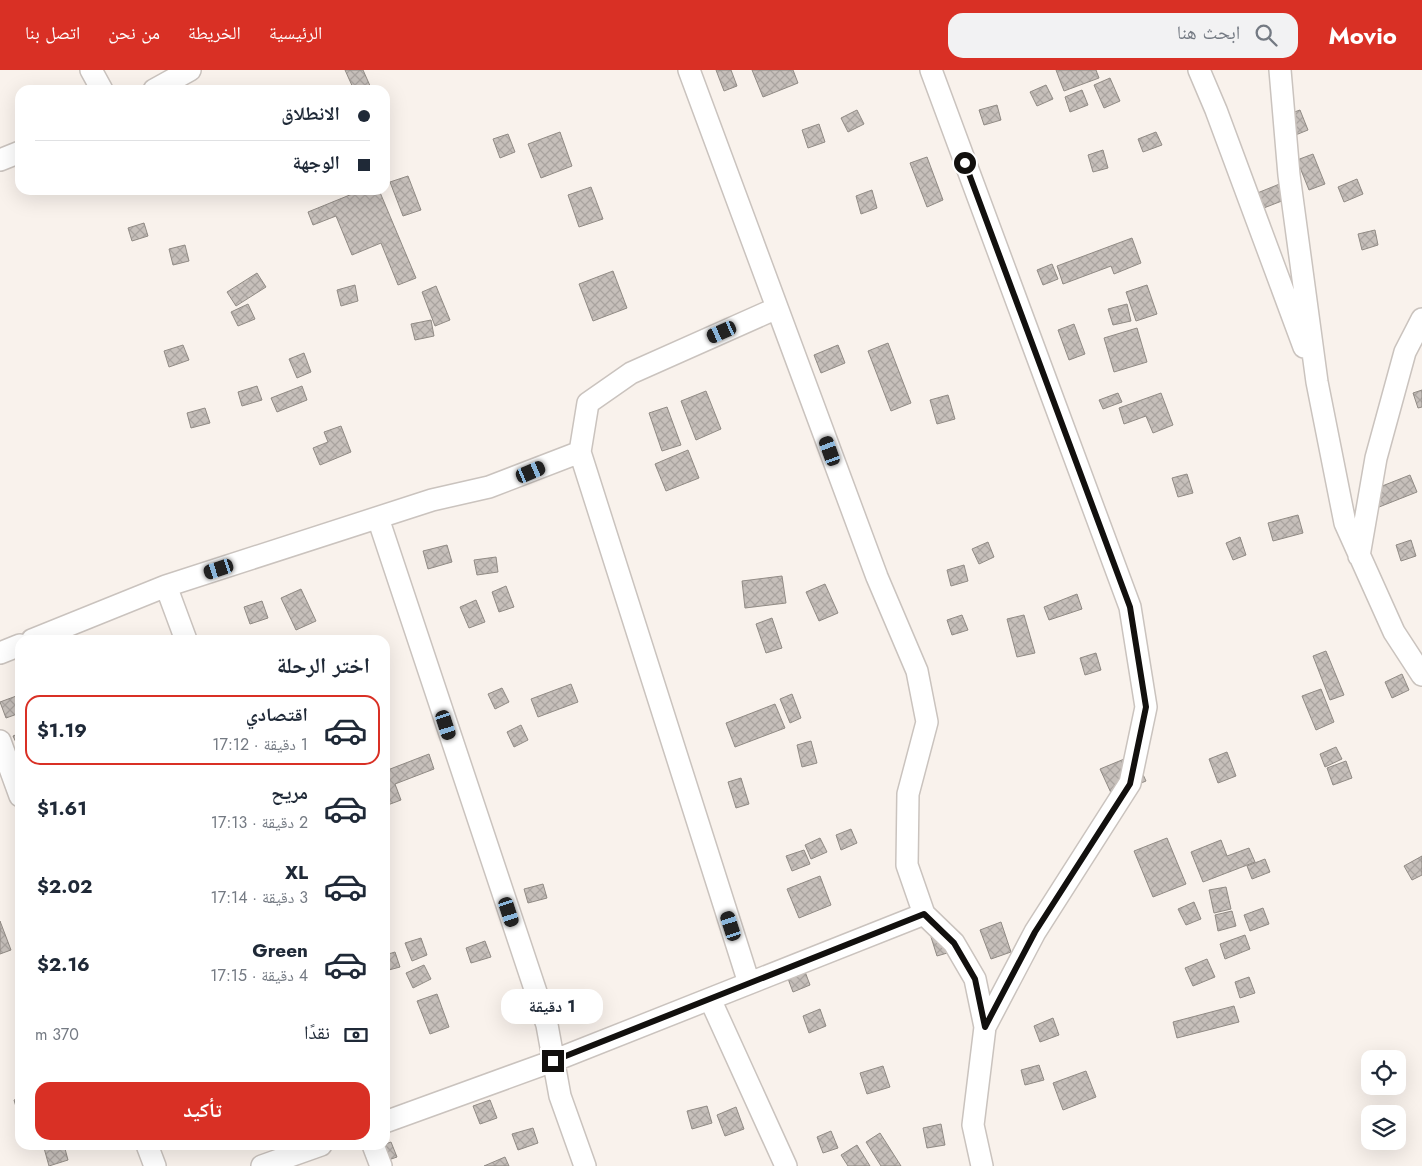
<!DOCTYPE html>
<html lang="ar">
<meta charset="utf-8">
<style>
:root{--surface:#fff;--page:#f2f2f3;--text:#1f2937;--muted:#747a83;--line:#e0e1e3;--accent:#d93025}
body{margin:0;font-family:Jost,"Noto Naskh Arabic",sans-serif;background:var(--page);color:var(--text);direction:rtl;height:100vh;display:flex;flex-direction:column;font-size:19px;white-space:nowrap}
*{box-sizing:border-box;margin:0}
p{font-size:16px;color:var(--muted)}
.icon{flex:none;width:28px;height:28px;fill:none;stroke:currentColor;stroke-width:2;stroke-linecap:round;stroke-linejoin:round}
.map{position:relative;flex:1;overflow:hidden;direction:ltr}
.sheet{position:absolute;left:15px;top:565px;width:375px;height:515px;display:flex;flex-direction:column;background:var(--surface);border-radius:15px;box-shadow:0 5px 20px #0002;direction:rtl}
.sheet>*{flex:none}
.guide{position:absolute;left:15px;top:15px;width:375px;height:110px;border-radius:15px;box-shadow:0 5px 20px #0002;direction:rtl;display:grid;align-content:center;height:110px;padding:0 20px;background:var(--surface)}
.controls{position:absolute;left:1361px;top:980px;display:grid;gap:10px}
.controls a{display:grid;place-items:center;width:45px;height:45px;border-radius:10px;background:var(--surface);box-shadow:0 5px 20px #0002;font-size:25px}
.end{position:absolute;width:22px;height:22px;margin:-11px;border:6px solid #12100e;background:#fff;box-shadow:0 0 0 2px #fff}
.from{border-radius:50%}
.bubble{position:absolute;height:35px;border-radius:15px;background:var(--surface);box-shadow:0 5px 20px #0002;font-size:16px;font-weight:700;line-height:35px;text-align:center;direction:rtl}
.car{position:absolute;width:15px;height:30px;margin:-15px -8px;border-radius:6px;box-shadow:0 0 4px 1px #0007;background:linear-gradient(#222 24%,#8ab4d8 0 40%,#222 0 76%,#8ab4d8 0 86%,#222 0)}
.guide b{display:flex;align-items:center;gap:18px;height:48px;font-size:19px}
.guide b+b{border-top:1px solid var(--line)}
.guide i{width:12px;height:12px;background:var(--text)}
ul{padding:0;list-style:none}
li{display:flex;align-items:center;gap:15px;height:70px;margin:0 10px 8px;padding:0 10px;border:2px solid transparent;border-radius:15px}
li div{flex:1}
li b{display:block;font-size:19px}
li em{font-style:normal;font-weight:700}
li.active{border-color:var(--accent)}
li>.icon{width:45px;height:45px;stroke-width:1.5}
h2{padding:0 20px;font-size:22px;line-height:60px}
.pay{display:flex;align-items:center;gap:12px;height:55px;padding:0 20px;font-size:19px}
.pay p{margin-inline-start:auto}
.button{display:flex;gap:10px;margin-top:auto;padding:10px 20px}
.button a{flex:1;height:58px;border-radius:15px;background:var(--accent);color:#fff;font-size:20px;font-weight:700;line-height:58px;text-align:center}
header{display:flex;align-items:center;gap:30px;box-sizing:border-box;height:70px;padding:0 25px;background:var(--accent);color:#fff}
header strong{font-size:24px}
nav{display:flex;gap:28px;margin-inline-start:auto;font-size:18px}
.search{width:350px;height:45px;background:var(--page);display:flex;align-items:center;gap:12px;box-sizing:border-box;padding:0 18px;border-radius:15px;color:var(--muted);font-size:19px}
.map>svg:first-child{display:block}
.building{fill:url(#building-cross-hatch);stroke:#918b85}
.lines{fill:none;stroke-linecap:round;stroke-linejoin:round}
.minor-casing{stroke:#cac3be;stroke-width:24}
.minor{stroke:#fff;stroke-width:21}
.route{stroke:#12100e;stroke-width:6}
</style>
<header>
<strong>Movio</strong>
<div class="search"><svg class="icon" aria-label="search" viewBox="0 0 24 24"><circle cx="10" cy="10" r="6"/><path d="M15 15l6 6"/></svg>ابحث هنا</div>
<nav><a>الرئيسية</a><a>الخريطة</a><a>من نحن</a><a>اتصل بنا</a></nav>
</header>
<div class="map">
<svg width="1422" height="1096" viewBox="0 0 1422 1096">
<defs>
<pattern id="building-cross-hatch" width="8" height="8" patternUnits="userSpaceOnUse" patternTransform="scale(1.25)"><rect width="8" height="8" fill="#c6bfba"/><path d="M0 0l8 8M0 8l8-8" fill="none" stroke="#a9a39f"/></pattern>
</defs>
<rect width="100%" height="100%" fill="#f9f2ec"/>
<path class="building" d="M345,0H363L371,18L354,20Z
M716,0H731L737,16L724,21Z
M752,0H793L798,13L763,27Z
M1056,0H1096L1099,8L1064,21Z
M1110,8L1120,31L1104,38L1094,15Z
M1046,15L1053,29L1037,36L1030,22Z
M1082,20L1088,35L1070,42L1065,27Z
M997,35L1001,50L984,55L979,40Z
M857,40L864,54L848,62L841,48Z
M1300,40L1308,60L1288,68L1280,47Z
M819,54L825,72L808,78L802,60Z
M560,62L572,96L541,108L528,74Z
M1156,62L1162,75L1143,82L1138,69Z
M508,64L515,82L500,88L493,69Z
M1103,80L1108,98L1093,102L1088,85Z
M1313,84L1325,114L1309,120L1297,90Z
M927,87L943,130L927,137L910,93Z
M408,106L421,140L403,146L390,112Z
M1357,109L1363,124L1344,132L1338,117Z
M1282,113L1287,129L1256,141L1250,126Z
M591,117L603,149L579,157L568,125Z
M362,120H379L416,208L398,215L381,173L352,185L336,146L313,155L308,142Z
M872,120L877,138L861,144L856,126Z
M144,153L148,166L132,171L128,158Z
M1375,160L1378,175L1362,180L1358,164Z
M1132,168L1141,193L1114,204L1111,196L1063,214L1057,196Z
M185,175L189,191L173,195L169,179Z
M1052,194L1058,209L1043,215L1037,200Z
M613,201L627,238L593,251L579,214Z
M257,203L266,217L236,236L227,222Z
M355,215L358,231L341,236L337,220Z
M1147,215L1157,244L1136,251L1126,222Z
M436,216L450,250L435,256L422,222Z
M248,234L255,249L238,256L231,242Z
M1127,234L1131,251L1113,255L1108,239Z
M431,250L434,266L415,270L411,254Z
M1074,254L1085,284L1069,290L1058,260Z
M1137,258L1147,292L1114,302L1104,268Z
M888,273L911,333L891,341L868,281Z
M183,275L189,290L169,297L164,281Z
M838,275L845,293L821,303L814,285Z
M304,283L311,302L297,308L289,289Z
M257,316L262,330L242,336L238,322Z
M302,316L307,330L277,342L271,328Z
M1422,320V337L1418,338L1413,323Z
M706,321L721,359L696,370L681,331Z
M1118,323L1122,332L1103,339L1099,330Z
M1161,323L1173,355L1153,363L1146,346L1124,354L1119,338Z
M948,325L955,349L937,354L930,330Z
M667,337L681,375L662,381L649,343Z
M205,338L210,353L191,358L187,343Z
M341,356L351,382L320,395L313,378L328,372L324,362Z
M688,380L699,408L666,421L655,394Z
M1187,404L1193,423L1178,427L1172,408Z
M1410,405L1417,422L1369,441L1362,424Z
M1298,445L1303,463L1273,471L1268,453Z
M1240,467L1246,485L1233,490L1226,473Z
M1411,470L1416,486L1401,491L1396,475Z
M988,472L994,487L979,494L972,479Z
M447,475L452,492L428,499L423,481Z
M496,487L498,502L477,505L474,490Z
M964,495L968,511L951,516L947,500Z
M782,506L786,533L745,538L742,511Z
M825,514L838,543L819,551L806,522Z
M506,516L514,537L499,542L492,522Z
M301,519L316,551L296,560L281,528Z
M1077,524L1082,539L1049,550L1044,537Z
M476,530L485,552L469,558L460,537Z
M262,531L268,548L250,554L244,537Z
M962,545L968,560L952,565L947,550Z
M1024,545L1035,583L1017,587L1007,549Z
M772,548L782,578L766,583L756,554Z
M1326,581L1344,625L1330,630L1313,586Z
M1096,583L1101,600L1085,605L1080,588Z
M1402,604L1409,620L1392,628L1385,612Z
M571,614L578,632L538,647L531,629Z
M502,618L509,632L495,639L488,624Z
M1321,619L1334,652L1316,660L1302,626Z
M792,624L801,648L790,653L780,629Z
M19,625L20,643L6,648L0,632Z
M775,634L785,658L735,677L726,653Z
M521,655L528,670L514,677L507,662Z
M20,663V681L13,666Z
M811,671L817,693L802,697L797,675Z
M1336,677L1342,689L1325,697L1320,684Z
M1227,682L1236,706L1218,713L1209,689Z
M429,684L434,699L395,714L401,730L385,736V701Z
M1134,685L1146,711L1112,725L1100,699Z
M1346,691L1352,708L1333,715L1327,698Z
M741,708L749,734L736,738L728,712Z
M851,759L857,773L841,780L836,765Z
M820,768L827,782L811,789L805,775Z
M1167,768L1186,814L1153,827L1134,781Z
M1221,770L1227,786L1249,778L1255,792L1203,812L1191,782Z
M804,780L810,794L792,801L786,786Z
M1422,786V805L1412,810L1404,796Z
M1265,789L1270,802L1252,809L1247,796Z
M820,806L831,835L799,848L787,819Z
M543,814L547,828L528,833L524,819Z
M1226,817L1231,839L1214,843L1209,820Z
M1194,832L1201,849L1186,855L1178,839Z
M1263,838L1269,854L1250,861L1244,845Z
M1232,841L1236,856L1218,861L1215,845Z
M0,851L11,880L0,884Z
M1001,852L1011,882L991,889L980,860Z
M949,862L954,881L937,886L931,867Z
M1245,865L1250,879L1225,889L1220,874Z
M421,868L427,885L412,891L405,873Z
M485,871L491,887L471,893L466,878Z
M395,882L400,897L385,901V885Z
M1207,889L1215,907L1193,916L1185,898Z
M424,895L431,909L413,918L406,903Z
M804,899L810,915L793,922L787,906Z
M1249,907L1255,923L1240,928L1235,912Z
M437,924L449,957L430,964L417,931Z
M1234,936L1239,952L1177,968L1173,952Z
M820,939L826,956L809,963L803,946Z
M1053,948L1059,965L1040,972L1034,956Z
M1039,995L1044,1010L1025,1015L1021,1000Z
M883,996L890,1017L867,1024L860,1003Z
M1086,1001L1096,1027L1063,1040L1053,1013Z
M20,1028V1047H19L14,1030Z
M490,1030L497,1048L480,1054L473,1036Z
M707,1036L712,1053L692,1059L687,1041Z
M736,1037L744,1059L725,1066L717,1045Z
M941,1054L945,1075L927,1078L923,1058Z
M533,1058L538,1073L518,1080L512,1064Z
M831,1061L838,1078L823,1083L817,1067Z
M880,1063L901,1096H881L866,1072Z
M391,1072L397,1087L380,1093L383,1075Z
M55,1075H64L68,1090L49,1096L44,1078Z
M857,1075L870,1096H848L841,1085Z
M505,1087L509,1096H484Z"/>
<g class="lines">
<g class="minor-casing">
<path id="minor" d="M91,0L102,20
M689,0L877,507L917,601L927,652L908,724L907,795L924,844L954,873L975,909L985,957L973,1055L982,1096
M931,0L1130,537L1146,637L1130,713L1035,862L985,957
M1199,0L1216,40L1304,277
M1280,0L1289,105L1317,312L1345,453L1394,562L1422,605
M154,20L190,0
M0,90L20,82
M378,448L547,955L560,1026L585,1096
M1359,486L1376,388L1405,282L1422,249
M166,516L186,570
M32,570L166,516L432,430L489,417L580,382
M0,583L20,575
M0,671L20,726
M749,913L580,382L588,333L631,303L777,238
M710,929L786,1096
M385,1052L553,991L924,844
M147,1075L155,1096
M373,1075L381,1096
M262,1096L321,1075"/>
</g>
<use href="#minor" class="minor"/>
</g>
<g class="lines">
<path class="route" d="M553,991L924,844L954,873L975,909L985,957L1035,862L1130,714L1146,637L1130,537L965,93"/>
</g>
</svg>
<div class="controls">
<a><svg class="icon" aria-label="locate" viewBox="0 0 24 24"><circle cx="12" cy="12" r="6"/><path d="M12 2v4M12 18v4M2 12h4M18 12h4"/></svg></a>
<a><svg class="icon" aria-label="layers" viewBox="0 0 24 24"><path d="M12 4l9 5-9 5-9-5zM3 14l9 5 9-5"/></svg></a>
</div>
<i class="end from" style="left:965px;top:93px"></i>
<i class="end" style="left:553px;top:991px"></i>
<div class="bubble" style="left:501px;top:919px;width:102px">1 دقيقة</div>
<i class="car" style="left:722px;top:262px;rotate:246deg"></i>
<i class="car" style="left:830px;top:381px;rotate:340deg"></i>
<i class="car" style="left:531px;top:402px;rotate:67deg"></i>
<i class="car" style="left:219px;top:499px;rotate:252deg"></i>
<i class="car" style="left:446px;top:655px;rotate:162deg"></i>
<i class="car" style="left:509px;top:842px;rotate:162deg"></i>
<i class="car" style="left:731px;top:856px;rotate:342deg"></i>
<div class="guide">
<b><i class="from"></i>الانطلاق</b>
<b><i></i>الوجهة</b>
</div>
<section class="sheet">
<h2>اختر الرحلة</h2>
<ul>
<li class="active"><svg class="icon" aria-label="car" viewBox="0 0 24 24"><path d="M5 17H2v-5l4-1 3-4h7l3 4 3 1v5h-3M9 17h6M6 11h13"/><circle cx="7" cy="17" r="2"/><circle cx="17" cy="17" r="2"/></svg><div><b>اقتصادي</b><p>1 دقيقة · 17:12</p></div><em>$1.19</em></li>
<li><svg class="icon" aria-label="car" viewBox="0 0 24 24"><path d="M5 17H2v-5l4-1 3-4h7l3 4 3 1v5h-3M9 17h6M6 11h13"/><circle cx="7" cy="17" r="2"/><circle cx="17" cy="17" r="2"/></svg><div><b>مريح</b><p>2 دقيقة · 17:13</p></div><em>$1.61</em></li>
<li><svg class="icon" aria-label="car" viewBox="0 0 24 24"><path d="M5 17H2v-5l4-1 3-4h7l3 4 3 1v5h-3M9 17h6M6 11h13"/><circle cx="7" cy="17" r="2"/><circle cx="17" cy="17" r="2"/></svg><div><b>XL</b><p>3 دقيقة · 17:14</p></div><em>$2.02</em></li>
<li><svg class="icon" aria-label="car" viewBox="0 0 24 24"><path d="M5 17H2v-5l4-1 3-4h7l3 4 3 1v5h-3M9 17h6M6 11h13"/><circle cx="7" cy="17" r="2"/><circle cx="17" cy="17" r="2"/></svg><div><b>Green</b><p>4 دقيقة · 17:15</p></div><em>$2.16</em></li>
</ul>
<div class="pay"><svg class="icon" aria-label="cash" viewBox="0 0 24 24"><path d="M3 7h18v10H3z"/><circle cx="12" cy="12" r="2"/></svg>نقدًا<p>370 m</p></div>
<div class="button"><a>تأكيد</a></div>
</section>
</div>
